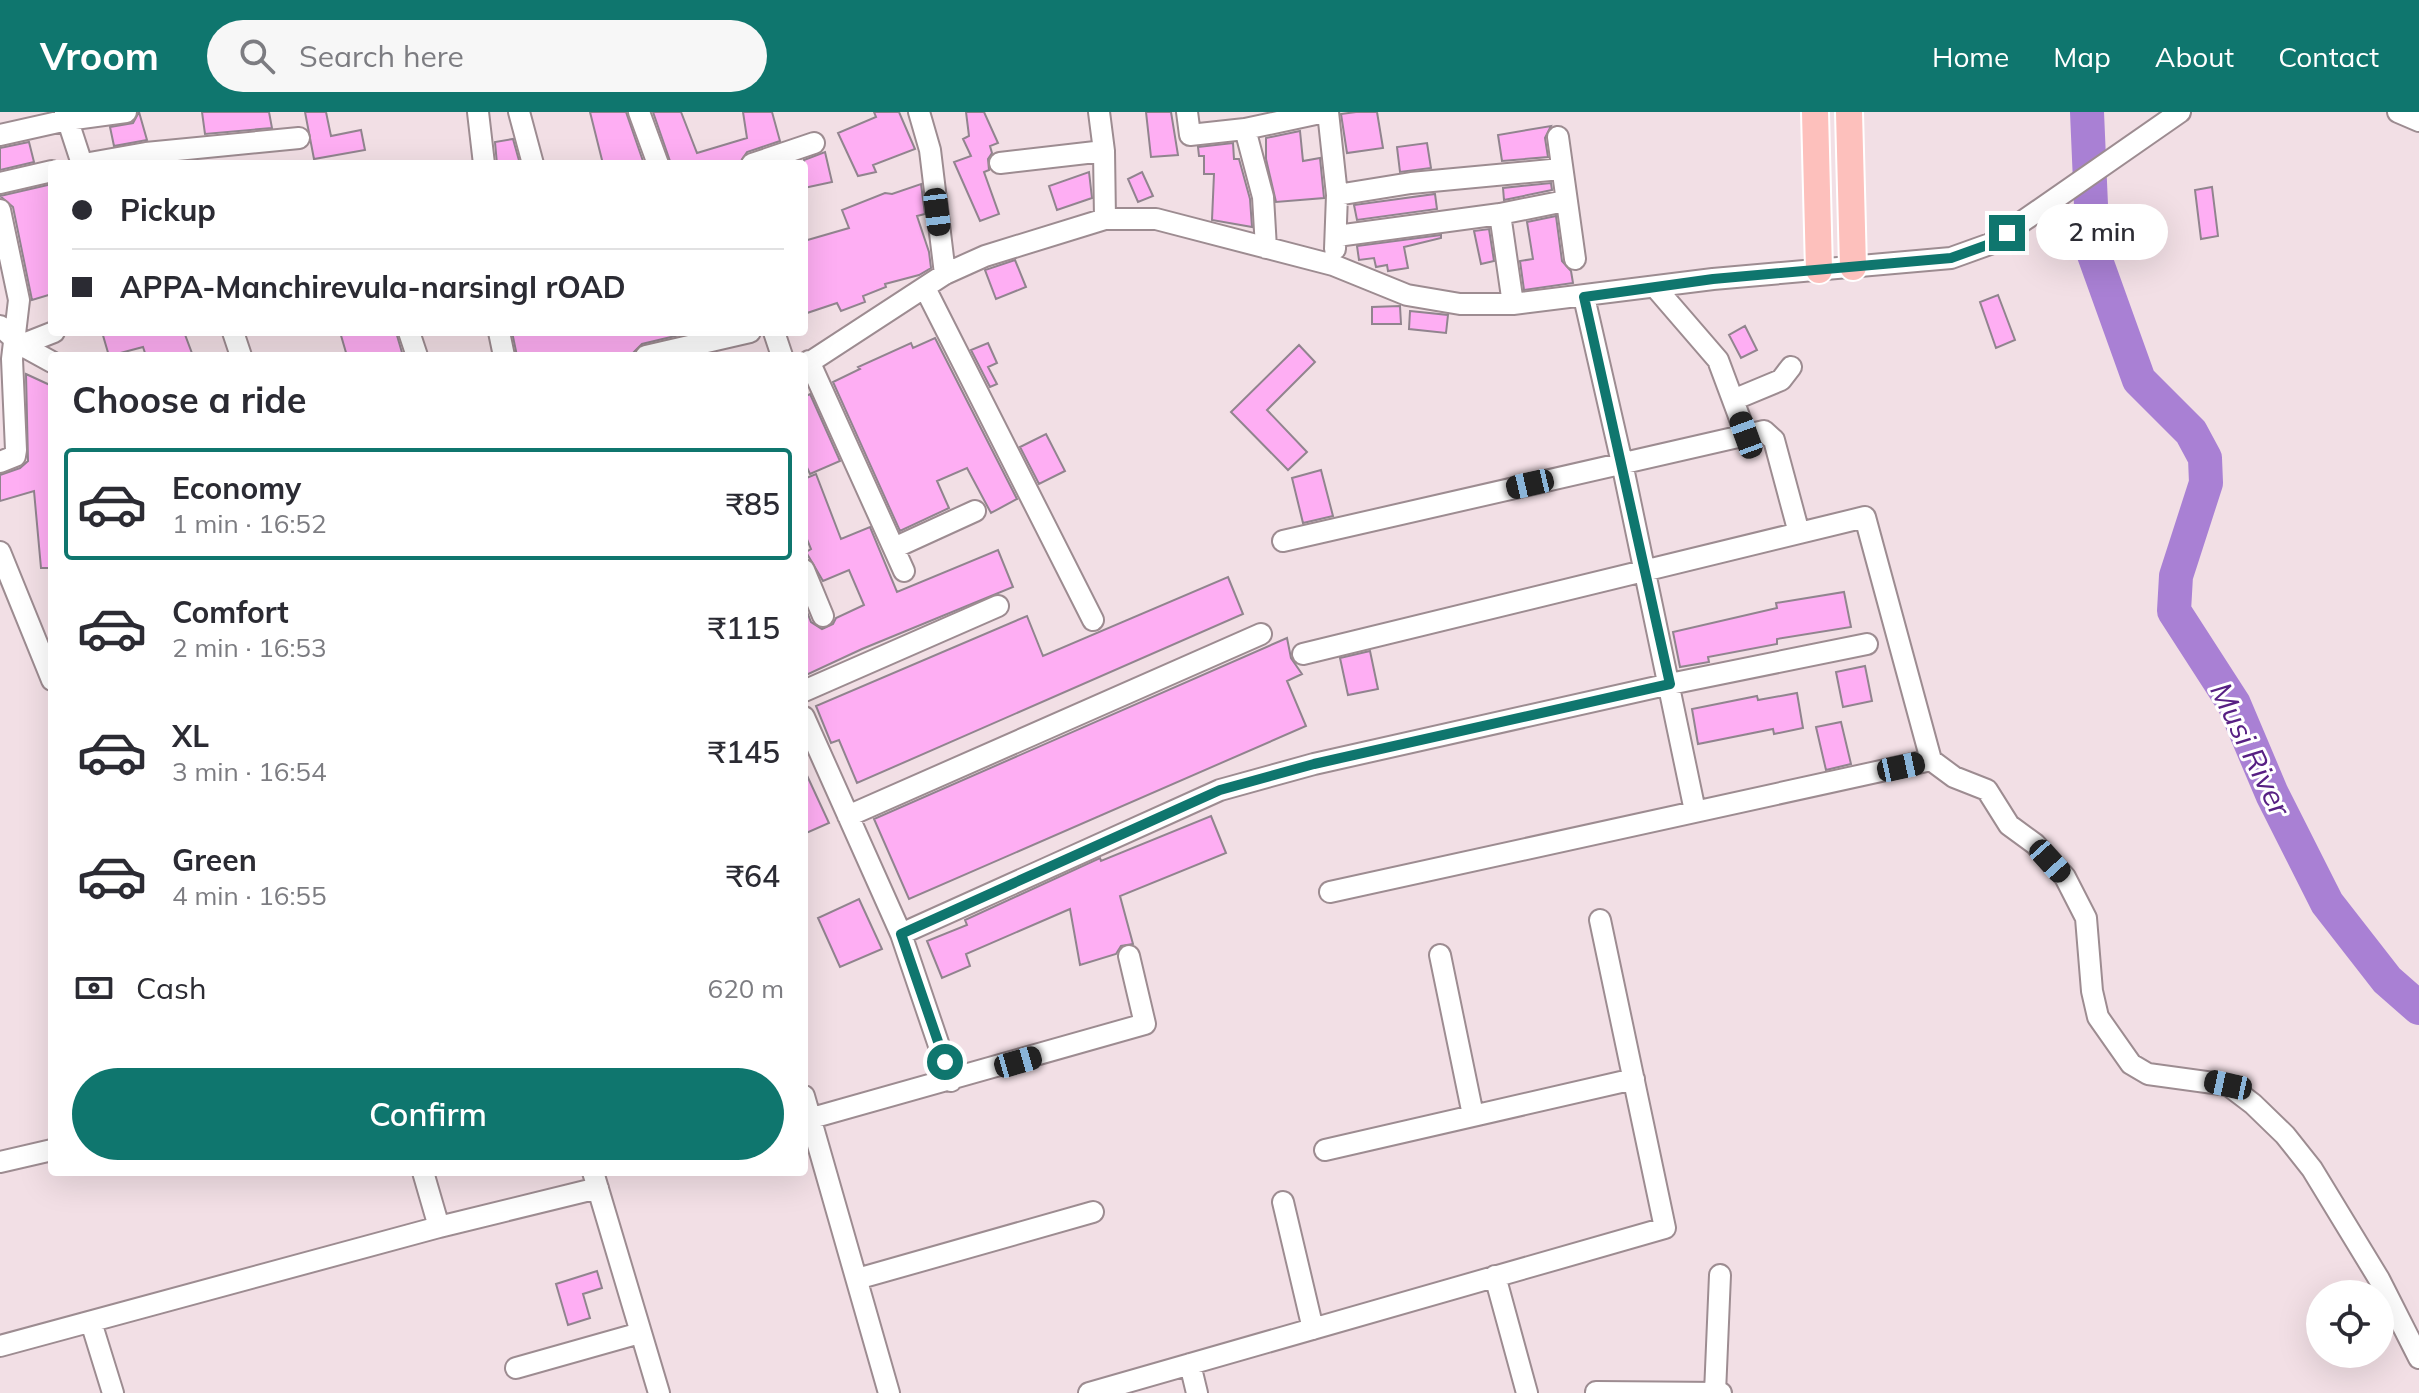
<!DOCTYPE html>
<meta charset="utf-8">
<style>
:root{--surface:#fff;--page:#f7f7f7;--text:#2b2b33;--muted:#7c7c81;--line:#e1e1e2;--accent:#0f766e}
body{margin:0;font-family:Mulish,sans-serif;background:var(--page);color:var(--text);height:100vh;display:flex;flex-direction:column;font-size:30px;white-space:nowrap}
*{box-sizing:border-box;margin:0}
p{font-size:26px;color:var(--muted)}
.icon{flex:none;width:44px;height:44px;fill:none;stroke:currentColor;stroke-width:2;stroke-linecap:round;stroke-linejoin:round}
.map{position:relative;flex:1;overflow:hidden}
.details{position:absolute;left:48px;top:240px;width:760px;height:824px;display:flex;flex-direction:column;background:var(--surface);border-radius:8px;box-shadow:0 8px 32px #0002}
.details>*{flex:none}
.banner{position:absolute;left:48px;top:48px;width:760px;height:176px;border-radius:8px;box-shadow:0 8px 32px #0002;display:grid;align-content:center;height:176px;padding:0 24px;background:var(--surface)}
.fabs{position:absolute;left:2306px;top:1168px;display:grid;gap:16px}
.fabs a{display:grid;place-items:center;width:88px;height:88px;border-radius:50%;background:var(--surface);box-shadow:0 8px 32px #0002;font-size:40px}
.end{position:absolute;width:36px;height:36px;margin:-18px;border:10px solid #0f766e;background:#fff;box-shadow:0 0 0 4px #fff}
.from{border-radius:50%}
.bubble{position:absolute;height:56px;border-radius:28px;background:var(--surface);box-shadow:0 8px 32px #0002;font-size:26px;font-weight:600;line-height:56px;text-align:center}
.car{position:absolute;width:24px;height:48px;margin:-24px -12px;border-radius:10px;box-shadow:0 0 6px 2px #0007;background:linear-gradient(#222 24%,#8ab4d8 0 40%,#222 0 76%,#8ab4d8 0 86%,#222 0)}
.banner b{display:flex;align-items:center;gap:28px;height:76px;font-size:30px}
.banner b+b{border-top:2px solid var(--line)}
.banner i{width:20px;height:20px;background:var(--text)}
ul{padding:0;list-style:none}
li{display:flex;align-items:center;gap:24px;height:112px;margin:0 16px 12px;padding:0 8px;border:4px solid transparent;border-radius:8px}
li div{flex:1}
li b{display:block;font-size:30px}
li em{font-style:normal;font-weight:600}
li.on{border-color:var(--accent)}
li>.icon{width:72px;height:72px;stroke-width:1.5}
h2{padding:0 24px;font-size:36px;line-height:96px}
.pay{display:flex;align-items:center;gap:20px;height:88px;padding:0 24px;font-size:30px}
.pay p{margin-inline-start:auto}
.button{display:flex;gap:16px;margin-top:auto;padding:16px 24px}
.button a{flex:1;height:92px;border-radius:48px;background:var(--accent);color:#fff;font-size:32px;font-weight:600;line-height:92px;text-align:center}
header{display:flex;align-items:center;gap:48px;box-sizing:border-box;height:112px;padding:0 40px;background:var(--accent);color:#fff}
header strong{font-size:38px}
nav{display:flex;gap:44px;margin-inline-start:auto;font-size:28px}
.search{width:560px;height:72px;background:var(--page);display:flex;align-items:center;gap:20px;box-sizing:border-box;padding:0 28px;border-radius:44px;color:var(--muted);font-size:30px}
.map>svg:first-child{display:block}
.lines{fill:none;stroke-linecap:round;stroke-linejoin:round}
.river{stroke:#a980d4;stroke-width:34}
.building{fill:#feaef3;stroke:#91848e;stroke-width:2}
.minor-casing{stroke:#9d8c91;stroke-width:24}
.major-casing{stroke:#fff;stroke-width:30}
.minor{stroke:#fff;stroke-width:20}
.major{stroke:#fdc0bc;stroke-width:26}
.route{stroke:#0f766e;stroke-width:10}
.labels{text-anchor:middle;dominant-baseline:central;stroke-width:6;stroke-linejoin:round;paint-order:stroke}
.water-label{font-size:30px;font-style:italic;fill:#572083;stroke:#fff}
</style>
<header>
<strong>Vroom</strong>
<div class="search"><svg class="icon" aria-label="search" viewBox="0 0 24 24"><circle cx="10" cy="10" r="6"/><path d="M15 15l6 6"/></svg>Search here</div>
<nav><a>Home</a><a>Map</a><a>About</a><a>Contact</a></nav>
</header>
<div class="map">
<svg width="2419" height="1281" viewBox="0 0 2419 1281">
<rect width="100%" height="100%" fill="#f2dfe5"/>
<g class="lines">
<path class="river" d="M2087,0L2093,140L2139,268L2191,320L2205,346L2206,371L2176,464L2174,499L2234,592L2272,682L2327,791L2387,868L2419,896"/>
</g>
<path class="building" d="M139,0L147,28L114,34L110,15L133,11Z
M202,0H269L272,16L205,22Z
M305,0H326L331,24L361,18L365,38L314,47Z
M590,0H626L644,52H603Z
M653,0H681L697,41L747,26L743,0H772L780,29L747,40L739,52H671Z
M874,0H899L915,37L873,53L876,60L858,64L838,21L876,5Z
M966,0H984L998,31L990,34L992,41L988,47L989,58L984,60L999,102L980,109L954,50L971,44L963,27L969,24Z
M1146,0H1171L1178,43L1151,45Z
M1356,0H1377L1383,36L1347,41L1341,2Z
M1551,14L1545,26L1548,45L1502,49L1498,23Z
M1300,19L1303,49L1320,46L1324,86L1276,90L1266,47V26Z
M513,27L520,52H497L495,30Z
M29,30L34,50L0,58V36Z
M1233,31L1234,47H1239L1250,87L1252,115L1212,108L1214,62H1204V44H1199L1198,35Z
M1427,31L1431,56L1400,60L1397,35Z
M825,40L832,70L804,76V48Z
M1089,60L1092,86L1057,98L1049,74Z
M1142,60L1153,84L1138,90L1128,67Z
M1551,71L1552,78L1504,88L1503,76Z
M52,72V182L32,188L13,95L0,84Z
M921,72L925,102L917,104L929,140L931,156L919,163L885,172L886,175L863,184L865,190L841,199L837,191L804,202V129L849,116L842,98L885,81L892,82Z
M2212,75L2218,124L2201,127L2195,78Z
M1435,82L1437,97L1357,108L1354,93Z
M1556,104L1562,149L1571,159L1573,171L1524,178L1520,149L1533,147L1527,110Z
M1489,117L1494,149L1481,152L1474,119Z
M1441,123V126L1404,135L1408,156L1388,159L1387,153L1376,155L1374,146L1359,148L1357,134Z
M1015,148L1026,175L996,187L985,158Z
M1998,183L2015,228L1996,236L1980,190Z
M1400,194L1401,212H1372V195Z
M1410,199L1448,203L1446,221L1409,217Z
M1745,214L1757,238L1741,246L1729,223Z
M102,220H184L193,244H146L143,235L109,244Z
M340,220H396L403,244H347Z
M512,220H692L642,232L633,241L624,244H517Z
M935,226L1017,387L991,401L967,356L937,369L949,396L900,419L833,270L860,257L858,255L911,231L913,236Z
M988,231L997,251L988,255L997,272L990,275L971,238Z
M1299,233L1315,250L1267,298L1307,340L1288,358L1231,300Z
M26,262L52,274V456H41L34,379L0,389V363L20,356L28,349Z
M810,282L840,349L810,362L804,349V285Z
M1046,322L1065,359L1039,372L1020,335Z
M1321,358L1333,404L1303,411L1292,366Z
M816,362L841,427L870,415L897,480L998,438L1013,475L862,537L804,564V492L811,510L822,517L833,512L836,506L864,493L849,458L823,469L806,440L811,437L804,420V367Z
M1228,465L1243,502L857,671L839,628L831,631L816,594L1027,504L1043,544Z
M1844,480L1851,515L1777,527V532L1708,545L1709,550L1680,555L1673,520L1777,496L1776,491Z
M1287,526L1291,546L1302,562L1287,569L1306,614L909,787L874,707Z
M1370,539L1378,577L1348,583L1340,546Z
M1865,554L1872,589L1843,595L1836,560Z
M1797,581L1803,616L1774,622L1773,617L1698,632L1692,597L1757,584L1758,588Z
M1841,610L1851,652L1826,658L1816,615Z
M804,657L829,711L804,722Z
M1211,704L1226,741L1120,784L1133,832L1121,834L1116,842L1080,853L1070,797L966,842L970,854L942,866L927,829L967,813L965,808L1100,746L1101,749Z
M859,787L882,837L840,855L818,806Z
M597,1159L602,1176L583,1182L590,1206L568,1213L556,1172Z"/>
<g class="lines">
<g class="minor-casing">
<path id="minor" d="M65,0L82,52
M478,0L484,52
M519,0L533,52
M639,0L658,52
M919,0L930,38L945,162
M1099,0L1104,39L1105,107
M1187,0L1190,23L1245,17
M1328,0L1337,83L1335,137
M2398,0L2419,9
M0,23L67,8L126,0
M1558,25L1575,147
M1000,51L1104,39
M84,52L146,41L299,26
M752,52L814,31
M0,71L52,59
M1337,83L1411,71L1561,57
M0,98L19,188L12,247L16,338L15,344L0,350
M1500,102L1513,192
M1337,124L1500,102L1565,89
M1266,136L1263,85L1245,17L1325,0
M1655,175L1718,248L1746,323
M925,176L1093,508
M1584,185L1622,351L1695,699
M0,214L21,233L52,250
M233,220L241,244
M409,220L417,244
M499,220L504,244
M774,220L782,244
M21,233L54,220
M646,244L750,220
M809,249L904,459
M804,254L945,162L985,144L1105,107H1156L1333,153L1407,183L1460,192H1513L1713,167L1951,146L1990,132L2180,0
M1733,288L1781,268L1791,255
M1283,429L1764,319L1774,328L1799,421
M894,436L975,399
M0,440L52,568
M804,458L823,504
M1303,542L1865,405L1931,648L1330,780
M804,579L998,494
M804,605L901,822L951,969
M1931,648L1954,665L1987,678L2009,713L2035,732L2065,765L2086,806L2092,879L2098,905L2131,952L2148,962L2228,973L2253,992L2285,1023L2312,1057L2379,1167L2419,1246
M848,704L1261,522
M901,822L1220,678L1314,652L1670,572L1867,532
M1440,843L1473,1003
M804,984L889,1281
M812,1006L1145,912L1129,844
M1325,1038L1634,967
M0,1050L52,1038
M423,1060L439,1115
M593,1060L659,1281
M1283,1090L1313,1217
M1495,1164L1527,1281
M857,1167L1093,1100
M91,1210L113,1281
M0,1234L439,1115L598,1076
M1190,1252L1197,1281
M516,1256L640,1221
M1596,1280L1721,1281
M1089,1281L1665,1116L1600,808
M1715,1281L1720,1163"/>
</g>
<g class="major-casing">
<path id="major" d="M1815,0L1819,158
M1849,0L1853,155"/>
</g>
<use href="#minor" class="minor"/>
<use href="#major" class="major"/>
</g>
<g class="lines">
<path class="route" d="M945,950L901,822L1220,678L1314,652L1670,572L1584,185L1713,167L1951,146L1990,132L2007,121"/>
</g>
<g class="labels">
<g class="water-label">
<text transform="translate(2251 637) rotate(64)">Musi River</text>
</g>
</g>
</svg>
<div class="fabs">
<a><svg class="icon" aria-label="locate" viewBox="0 0 24 24"><circle cx="12" cy="12" r="6"/><path d="M12 2v4M12 18v4M2 12h4M18 12h4"/></svg></a>
</div>
<i class="end from" style="left:945px;top:950px"></i>
<i class="end" style="left:2007px;top:121px"></i>
<div class="bubble" style="left:2036px;top:92px;width:132px">2 min</div>
<i class="car" style="left:937px;top:100px;rotate:173deg"></i>
<i class="car" style="left:1746px;top:323px;rotate:340deg"></i>
<i class="car" style="left:1530px;top:372px;rotate:257deg"></i>
<i class="car" style="left:1901px;top:655px;rotate:78deg"></i>
<i class="car" style="left:2050px;top:749px;rotate:138deg"></i>
<i class="car" style="left:1018px;top:950px;rotate:74deg"></i>
<i class="car" style="left:2228px;top:973px;rotate:282deg"></i>
<div class="banner">
<b><i class="from"></i>Pickup</b>
<b><i></i>APPA-Manchirevula-narsingI rOAD</b>
</div>
<section class="details">
<h2>Choose a ride</h2>
<ul>
<li class="on"><svg class="icon" aria-label="car" viewBox="0 0 24 24"><path d="M5 17H2v-5l4-1 3-4h7l3 4 3 1v5h-3M9 17h6M6 11h13"/><circle cx="7" cy="17" r="2"/><circle cx="17" cy="17" r="2"/></svg><div><b>Economy</b><p>1 min · 16:52</p></div><em>₹85</em></li>
<li><svg class="icon" aria-label="car" viewBox="0 0 24 24"><path d="M5 17H2v-5l4-1 3-4h7l3 4 3 1v5h-3M9 17h6M6 11h13"/><circle cx="7" cy="17" r="2"/><circle cx="17" cy="17" r="2"/></svg><div><b>Comfort</b><p>2 min · 16:53</p></div><em>₹115</em></li>
<li><svg class="icon" aria-label="car" viewBox="0 0 24 24"><path d="M5 17H2v-5l4-1 3-4h7l3 4 3 1v5h-3M9 17h6M6 11h13"/><circle cx="7" cy="17" r="2"/><circle cx="17" cy="17" r="2"/></svg><div><b>XL</b><p>3 min · 16:54</p></div><em>₹145</em></li>
<li><svg class="icon" aria-label="car" viewBox="0 0 24 24"><path d="M5 17H2v-5l4-1 3-4h7l3 4 3 1v5h-3M9 17h6M6 11h13"/><circle cx="7" cy="17" r="2"/><circle cx="17" cy="17" r="2"/></svg><div><b>Green</b><p>4 min · 16:55</p></div><em>₹64</em></li>
</ul>
<div class="pay"><svg class="icon" aria-label="cash" viewBox="0 0 24 24"><path d="M3 7h18v10H3z"/><circle cx="12" cy="12" r="2"/></svg>Cash<p>620 m</p></div>
<div class="button"><a>Confirm</a></div>
</section>
</div>
